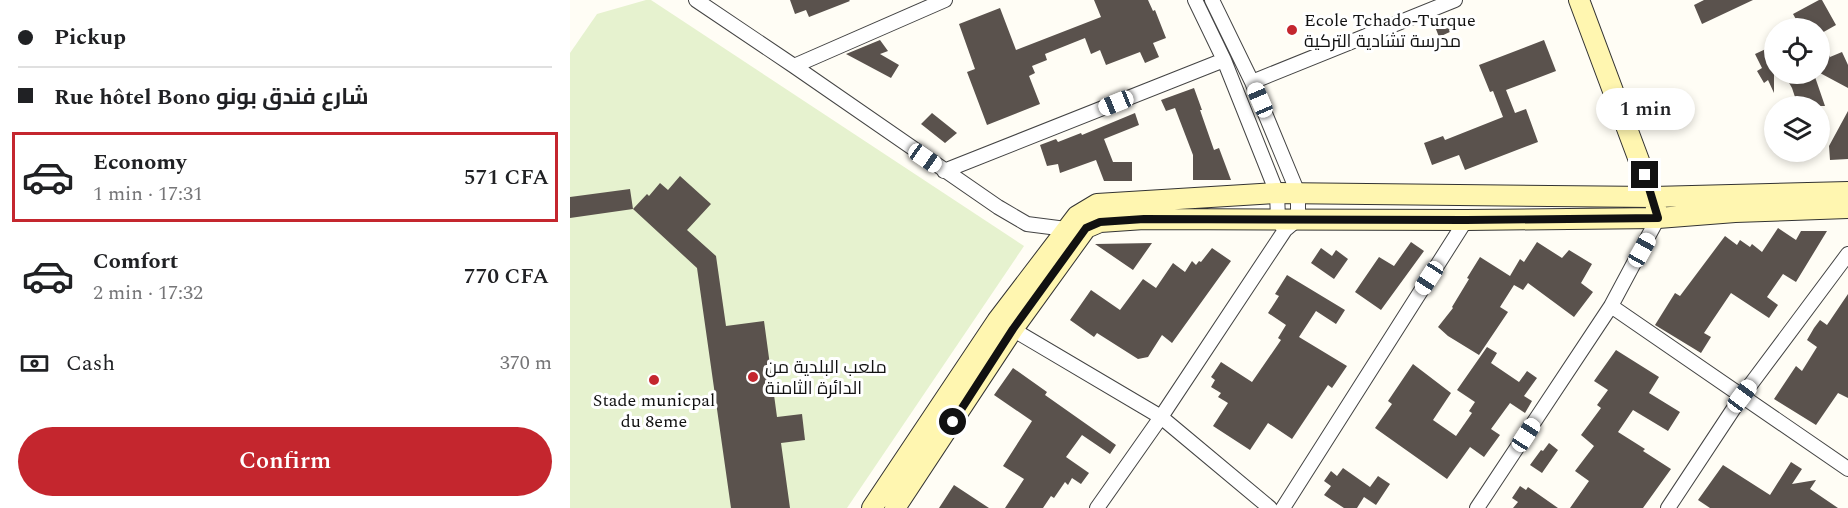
<!DOCTYPE html>
<meta charset="utf-8">
<style>
:root{--surface:#fff;--page:#f2f2f2;--text:#202124;--muted:#757577;--line:#e0e0e0;--accent:#c4262e}
body{margin:0;font-family:Spectral,Cairo,serif;background:var(--page);color:var(--text);height:100vh;display:flex;flex-direction:column;font-size:22px;white-space:nowrap}
*{box-sizing:border-box;margin:0}
p{font-size:20px;color:var(--muted)}
.icon{flex:none;width:33px;height:33px;fill:none;stroke:currentColor;stroke-width:2;stroke-linecap:round;stroke-linejoin:round}
.map{position:relative;flex:1;overflow:hidden}
.drawer{display:flex;flex-direction:column;background:var(--surface);width:570px}
.drawer>*{flex:none}
.hud{display:grid;align-content:center;height:132px;padding:0 18px;background:var(--surface)}
.buttons{position:absolute;left:1194px;top:18px;display:grid;gap:12px}
.buttons a{display:grid;place-items:center;width:66px;height:66px;border-radius:50%;background:var(--surface);box-shadow:0 3px 9px #0003;font-size:30px}
.end{position:absolute;width:27px;height:27px;margin:-14px;border:8px solid #111;background:#fff;box-shadow:0 0 0 3px #fff}
.from{border-radius:50%}
.bubble{position:absolute;height:42px;border-radius:21px;background:var(--surface);box-shadow:0 3px 9px #0003;font-size:20px;font-weight:600;line-height:42px;text-align:center}
.car{position:absolute;width:18px;height:36px;margin:-18px -9px;border-radius:8px;box-shadow:0 0 4px 2px #0007;background:linear-gradient(#fff 24%,#345 0 40%,#fff 0 76%,#345 0 86%,#fff 0)}
.hud b{display:flex;align-items:center;gap:21px;height:57px;font-size:22px}
.hud b+b{border-top:2px solid var(--line)}
.hud i{width:15px;height:15px;background:var(--text)}
ul{padding:0;list-style:none}
li{display:flex;align-items:center;gap:18px;height:90px;margin:0 12px 9px;padding:0 6px;border:3px solid transparent;border-radius:0px}
li div{flex:1}
li b{display:block;font-size:22px}
li em{font-style:normal;font-weight:600}
li.current{border-color:var(--accent)}
li>.icon{width:54px;height:54px;stroke-width:1.5}
.pay{display:flex;align-items:center;gap:15px;height:66px;padding:0 18px;font-size:22px}
.pay p{margin-inline-start:auto}
.primary-button{display:flex;gap:12px;margin-top:auto;padding:12px 18px}
.primary-button a{flex:1;height:69px;border-radius:36px;background:var(--accent);color:#fff;font-size:24px;font-weight:600;line-height:69px;text-align:center}
main{display:flex;flex:1;min-height:0}
.map>svg:first-child{display:block}
.pitch{fill:#e6f2cf}
.building{fill:#5a524d}
.lines{fill:none;stroke-linecap:round;stroke-linejoin:round}
.street-casing{stroke:#444;stroke-width:16}
.secondary-casing{stroke:#333;stroke-width:22}
.street{stroke:#fff;stroke-width:14}
.secondary{stroke:#fff6b0;stroke-width:20}
.route{stroke:#111;stroke-width:8}
.poi-dot{fill:#c4262e;stroke:#fff;stroke-width:2}
.labels{text-anchor:middle;dominant-baseline:central;stroke-width:6;stroke-linejoin:round;paint-order:stroke}
.poi-label{font-size:18px;fill:#111;stroke:#fff;text-anchor:start}
</style>
<main>
<section class="drawer">
<div class="hud">
<b><i class="from"></i>Pickup</b>
<b><i></i>Rue hôtel Bono شارع فندق بونو</b>
</div>
<ul>
<li class="current"><svg class="icon" aria-label="car" viewBox="0 0 24 24"><path d="M5 17H2v-5l4-1 3-4h7l3 4 3 1v5h-3M9 17h6M6 11h13"/><circle cx="7" cy="17" r="2"/><circle cx="17" cy="17" r="2"/></svg><div><b>Economy</b><p>1 min · 17:31</p></div><em>571 CFA</em></li>
<li><svg class="icon" aria-label="car" viewBox="0 0 24 24"><path d="M5 17H2v-5l4-1 3-4h7l3 4 3 1v5h-3M9 17h6M6 11h13"/><circle cx="7" cy="17" r="2"/><circle cx="17" cy="17" r="2"/></svg><div><b>Comfort</b><p>2 min · 17:32</p></div><em>770 CFA</em></li>
</ul>
<div class="pay"><svg class="icon" aria-label="cash" viewBox="0 0 24 24"><path d="M3 7h18v10H3z"/><circle cx="12" cy="12" r="2"/></svg>Cash<p>370 m</p></div>
<div class="primary-button"><a>Confirm</a></div>
</section>
<div class="map">
<svg width="1278" height="508" viewBox="0 0 1278 508">
<rect width="100%" height="100%" fill="#fffdf5"/>
<path class="pitch" d="M76,0H81L454,246L277,508H0V53L27,14Z"/>
<path class="building" d="M220,0H279L280,1L239,17L236,10L225,14Z
M524,0H578L583,11L585,10L596,38L583,43L589,57L575,63L570,52L536,65L530,50L521,54L515,38L475,54L477,60L462,66L465,73L459,76L470,104L417,125L397,72L405,69L389,24L430,8L446,50L531,17Z
M1134,0H1183L1132,24L1124,5Z
M1249,0H1252L1266,25L1250,34V28H1231L1223,14Z
M877,19L882,31L869,37L864,24Z
M1250,38L1260,57L1272,52L1278,65V88L1250,73Z
M310,40L318,51L310,54L329,65L321,78L276,54Z
M974,40L986,71L936,90L945,113L956,109L968,142L895,170L889,155L862,165L854,143L873,136L875,140L933,117L923,91L920,92L909,65Z
M1198,48L1200,54H1204V93L1198,80L1194,83L1187,71L1192,68L1185,54Z
M1214,74H1244L1255,106H1228L1222,88Z
M624,88L632,110H630L644,150L649,148L661,180H623V155L605,108L596,111L591,100Z
M1278,111V159L1260,160L1259,146Z
M362,113L387,133L375,143L351,124Z
M565,113L569,125L534,139L543,162H562V181H534L526,160L490,173L488,164L477,166L470,145L486,139L488,142L511,133L512,135Z
M110,176L141,204L117,230L146,256L156,326L194,321L207,417L232,414L235,440L211,443L220,508H161L127,268L63,209L77,194L79,196L90,183L98,190Z
M60,189L63,209L0,218V197Z
M1208,228L1226,240L1231,231H1257L1226,282L1213,274L1197,297L1208,305L1199,318L1161,293L1134,333L1141,337L1131,353L1085,325L1105,293L1110,296L1155,236L1167,245L1170,240L1180,247L1182,244L1192,252Z
M841,242L854,251L811,310L785,292L809,257L824,266Z
M967,242L992,258L999,250L1022,264L1011,283L1023,292L1004,317L958,283L953,290L944,285L930,307L938,312L909,355L878,336L868,327L883,308L882,307L899,279L897,278L910,257L940,276L950,259L954,262Z
M582,243L563,270L525,244Z
M642,248L661,261L602,343L592,335L578,357L568,359L527,333L524,337L500,320L521,290L550,310L573,279L586,288L603,263L615,272L622,261L626,265L629,261L631,262Z
M751,248L762,256L766,250L778,259L764,279L741,263Z
M717,275L775,310L766,324L746,311L729,337L777,366L762,388L758,385L722,439L698,423L680,450L643,426L658,403L648,397L651,393L641,387L645,380L641,377L651,362L682,382L711,340L708,338L716,325L698,313L709,296L705,294Z
M1278,294V398L1268,393L1246,425L1204,399L1226,366L1232,371L1247,347L1237,340L1244,328L1250,320L1257,325Z
M917,347L927,353L921,363L949,382L957,371L967,378L954,396L962,401L955,413L940,403L921,429L930,435L914,457L900,447L877,479L805,428L822,404L818,401L843,364L881,393L863,420L886,436L902,413L899,411L905,402L887,390Z
M1046,350L1089,377L1079,393L1110,412L1098,431L1063,410L1048,432L1075,449L1073,451L1101,469L1073,508H1000L1019,481L1005,471L1024,446L1011,435L1031,408L1027,405L1038,390L1024,381Z
M443,368L477,392L475,395L546,445L540,454L512,435L496,457L519,473L511,484L502,478L498,485L495,482L484,498L481,496L473,508H435L454,479L433,466L462,421L424,395Z
M979,443L988,450L972,473L960,465L971,450L973,451Z
M1221,462L1232,469L1222,484L1246,480L1240,489L1268,508H1140L1128,500L1153,465L1200,495Z
M773,468L800,487L808,476L820,484L806,505L794,497L787,508H774L754,495L761,486L754,481L761,471L767,476Z
M384,485L419,508H369Z
M950,486L956,490L958,487L988,508H943L948,502L942,498Z"/>
<g class="lines">
<g class="street-casing">
<path id="street" d="M126,0L224,66L428,207L457,224L496,229
M625,0L654,60L707,193L708,219L712,226
M224,66L375,0
M682,82L885,0
M374,171L654,60
M1041,306L1278,469
M437,326L591,417L700,508
M527,508L591,417L715,230L728,219V193L682,82L642,0
M713,508L896,220
M907,508L1041,306L1088,218
M1098,508L1172,396L1278,254"/>
</g>
<g class="secondary-casing">
<path id="secondary" d="M1009,0L1086,206
M302,508L427,321L507,216L527,204L707,193L1083,197L1278,192
M325,508L443,329L516,228L530,222L574,219L896,220L1088,218L1165,212L1278,208"/>
</g>
<use href="#street" class="street"/>
<use href="#secondary" class="secondary"/>
</g>
<g class="lines">
<path class="route" d="M383,422L443,329L516,228L530,222L574,219L896,220L1088,218L1075,175"/>
</g>
<g class="poi-dot">
<circle cx="722" cy="30" r="6"/>
<circle cx="183" cy="377" r="6"/>
<circle cx="84" cy="380" r="6"/>
</g>
<g class="labels">
<g class="poi-label">
<text x="734" y="20">Ecole Tchado-Turque<tspan x="734" dy="21">مدرسة تشادية التركية</tspan></text>
<text x="195" y="367">ملعب البلدية من<tspan x="195" dy="21">الدائرة الثامنة</tspan></text>
<text x="84" y="400" text-anchor="middle">Stade municpal<tspan x="84" dy="21">du 8eme</tspan></text>
</g>
</g>
</svg>
<div class="buttons">
<a><svg class="icon" aria-label="locate" viewBox="0 0 24 24"><circle cx="12" cy="12" r="6"/><path d="M12 2v4M12 18v4M2 12h4M18 12h4"/></svg></a>
<a><svg class="icon" aria-label="layers" viewBox="0 0 24 24"><path d="M12 4l9 5-9 5-9-5zM3 14l9 5 9-5"/></svg></a>
</div>
<i class="end from" style="left:383px;top:422px"></i>
<i class="end" style="left:1075px;top:175px"></i>
<div class="bubble" style="left:1026px;top:88px;width:99px">1 min</div>
<i class="car" style="left:690px;top:100px;rotate:337deg"></i>
<i class="car" style="left:546px;top:103px;rotate:248deg"></i>
<i class="car" style="left:355px;top:158px;rotate:125deg"></i>
<i class="car" style="left:1072px;top:250px;rotate:29deg"></i>
<i class="car" style="left:859px;top:278px;rotate:213deg"></i>
<i class="car" style="left:1172px;top:396px;rotate:37deg"></i>
<i class="car" style="left:956px;top:435px;rotate:33deg"></i>
</div>
</main>
